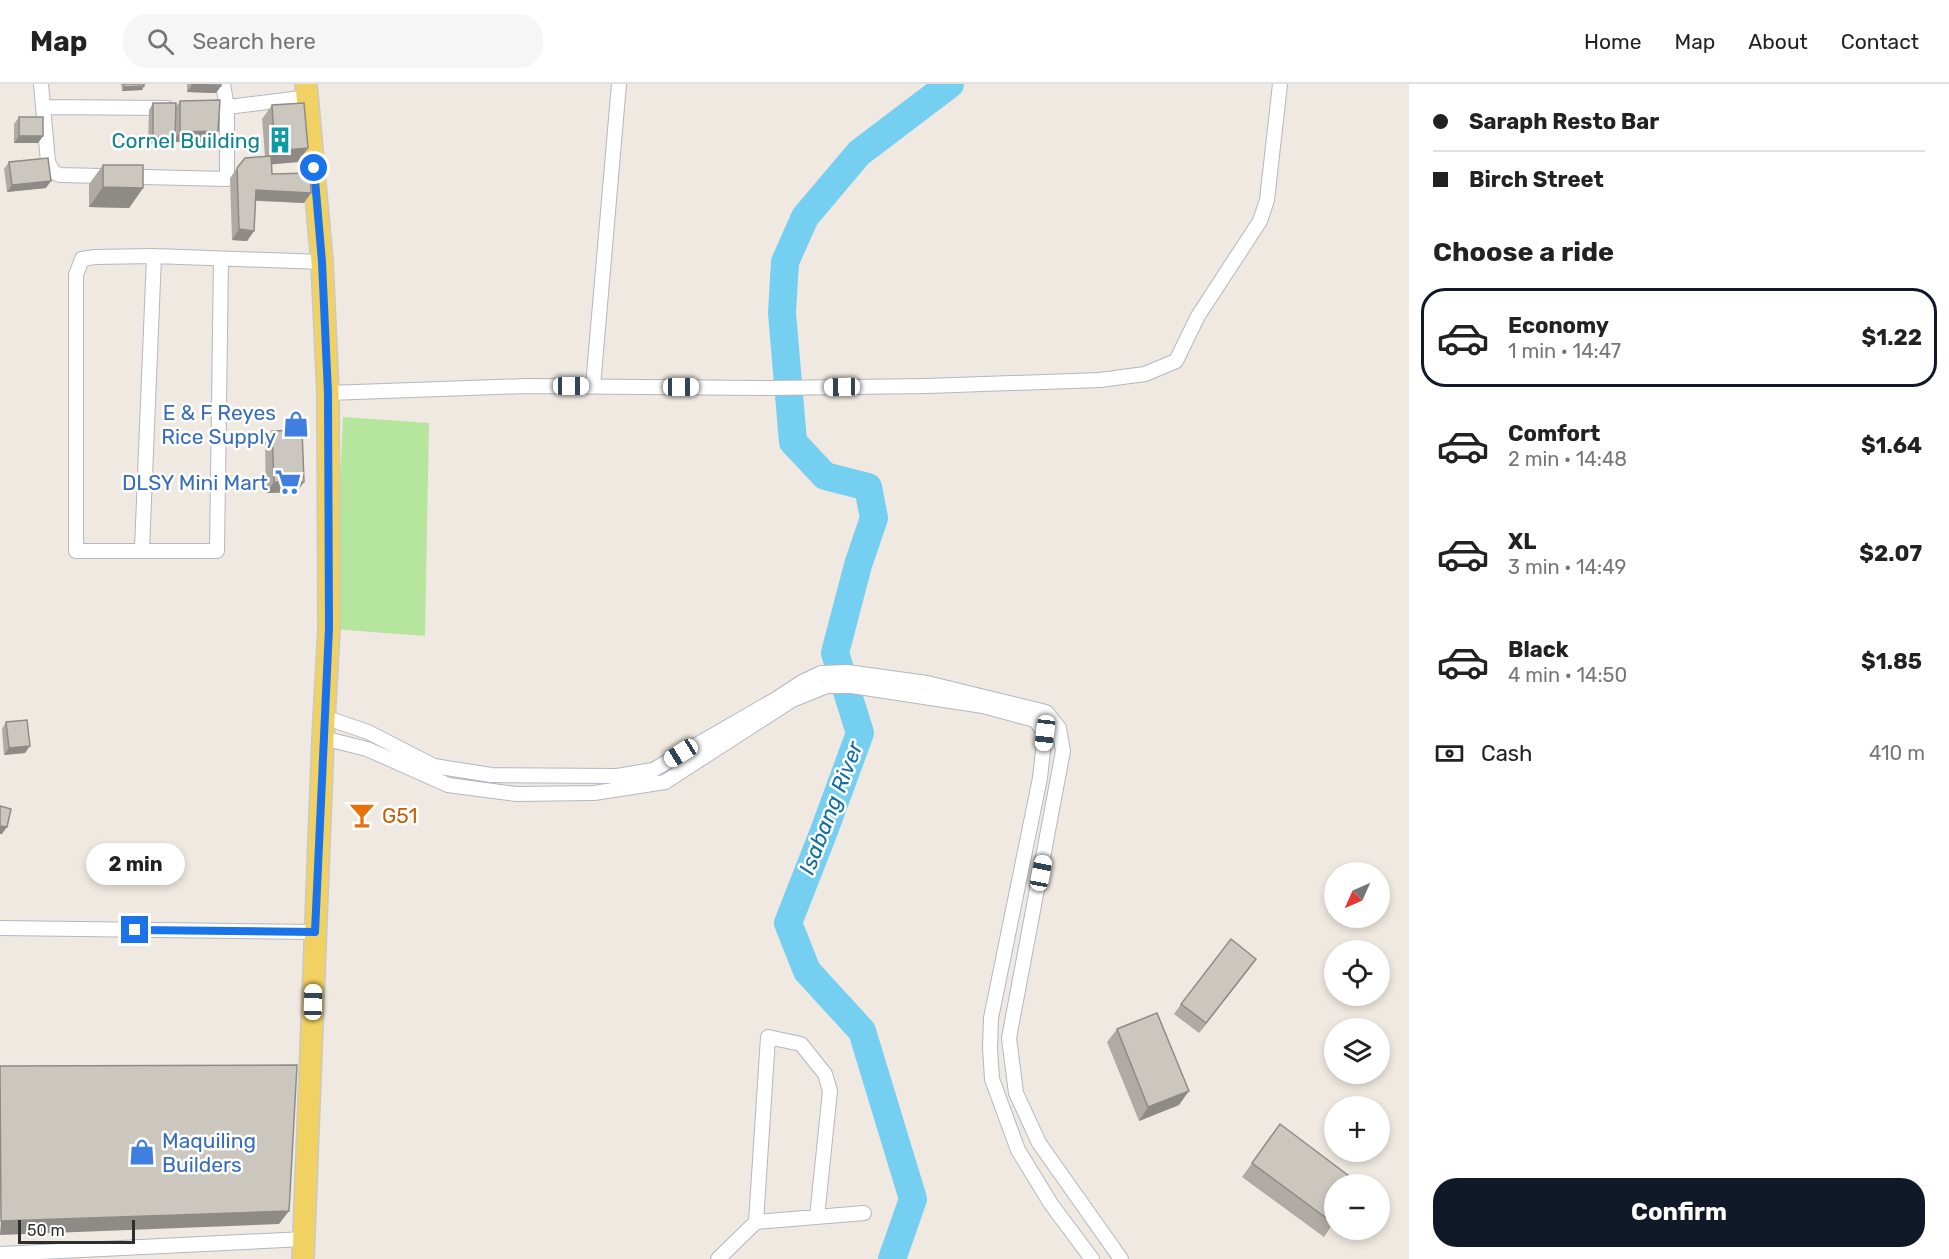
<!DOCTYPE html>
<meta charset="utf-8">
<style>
:root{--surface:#fff;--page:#f6f6f6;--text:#222;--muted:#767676;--line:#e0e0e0;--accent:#111827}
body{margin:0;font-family:Rubik,sans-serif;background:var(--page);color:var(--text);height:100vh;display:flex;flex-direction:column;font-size:22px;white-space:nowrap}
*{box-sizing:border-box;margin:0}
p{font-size:20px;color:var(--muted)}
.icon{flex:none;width:33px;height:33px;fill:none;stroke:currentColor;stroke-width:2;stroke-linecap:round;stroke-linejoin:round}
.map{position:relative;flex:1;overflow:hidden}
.details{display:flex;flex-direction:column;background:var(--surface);width:540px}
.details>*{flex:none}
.hud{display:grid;align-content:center;height:132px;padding:0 24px;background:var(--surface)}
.needle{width:39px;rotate:225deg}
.tools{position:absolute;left:1324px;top:778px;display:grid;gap:12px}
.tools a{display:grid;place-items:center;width:66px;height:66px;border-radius:50%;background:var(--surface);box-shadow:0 3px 9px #0003;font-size:30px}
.scale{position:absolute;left:18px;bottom:15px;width:117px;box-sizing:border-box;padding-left:6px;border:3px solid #2e2e2e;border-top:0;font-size:16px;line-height:21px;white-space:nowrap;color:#2e2e2e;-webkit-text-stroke:4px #fff;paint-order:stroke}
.end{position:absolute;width:27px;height:27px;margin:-14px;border:8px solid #1a73e8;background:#fff;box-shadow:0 0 0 3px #fff}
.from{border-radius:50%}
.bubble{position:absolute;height:42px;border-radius:21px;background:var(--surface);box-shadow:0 3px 9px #0003;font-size:20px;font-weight:700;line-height:42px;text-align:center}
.car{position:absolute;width:18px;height:36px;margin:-18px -9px;border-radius:8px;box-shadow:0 0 4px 2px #0007;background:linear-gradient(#fff 24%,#345 0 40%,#fff 0 76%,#345 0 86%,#fff 0)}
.hud b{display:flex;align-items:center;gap:21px;height:57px;font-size:22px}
.hud b+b{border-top:2px solid var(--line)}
.hud i{width:15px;height:15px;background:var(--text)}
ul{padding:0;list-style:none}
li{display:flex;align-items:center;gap:18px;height:99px;margin:0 12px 9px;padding:0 12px;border:3px solid transparent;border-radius:24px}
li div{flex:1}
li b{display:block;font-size:22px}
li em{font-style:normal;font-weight:700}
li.selected{border-color:var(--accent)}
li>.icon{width:54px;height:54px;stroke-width:1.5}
h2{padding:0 24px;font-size:27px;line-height:72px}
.pay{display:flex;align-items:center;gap:15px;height:66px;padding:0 24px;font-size:22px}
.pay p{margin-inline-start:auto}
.action{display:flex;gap:12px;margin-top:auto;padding:12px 24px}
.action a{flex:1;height:69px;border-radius:24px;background:var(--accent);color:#fff;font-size:24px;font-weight:700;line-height:69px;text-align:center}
header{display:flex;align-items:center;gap:36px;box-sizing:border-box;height:84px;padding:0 30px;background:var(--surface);border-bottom:2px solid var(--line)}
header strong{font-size:28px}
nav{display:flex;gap:33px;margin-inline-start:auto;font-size:21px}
.search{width:420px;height:54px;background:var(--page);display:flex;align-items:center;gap:15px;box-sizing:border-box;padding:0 21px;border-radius:24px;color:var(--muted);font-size:22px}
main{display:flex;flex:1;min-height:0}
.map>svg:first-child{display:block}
.green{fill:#b6e59e}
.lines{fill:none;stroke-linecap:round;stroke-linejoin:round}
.river{stroke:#75cff0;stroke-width:28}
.street-casing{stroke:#b4b7c1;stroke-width:16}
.primary-casing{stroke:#c9c9c9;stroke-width:24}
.street{stroke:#fff;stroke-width:14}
.primary{stroke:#f2d163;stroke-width:21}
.wall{fill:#afaba4}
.shaded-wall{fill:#8e8b86}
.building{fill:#cbc7bf;stroke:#8e8b86;stroke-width:1.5}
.route{stroke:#1a73e8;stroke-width:8}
.labels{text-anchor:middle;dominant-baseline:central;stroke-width:5;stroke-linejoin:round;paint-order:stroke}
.culture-label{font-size:21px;fill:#0d838f;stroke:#fff;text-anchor:end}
.shop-label{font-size:21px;fill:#366cbe;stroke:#fff;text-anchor:end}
.food-label{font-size:21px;fill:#c56008;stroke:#fff;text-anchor:start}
.water-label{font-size:22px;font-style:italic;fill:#0d6fa3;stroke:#fff}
</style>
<header>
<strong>Map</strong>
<div class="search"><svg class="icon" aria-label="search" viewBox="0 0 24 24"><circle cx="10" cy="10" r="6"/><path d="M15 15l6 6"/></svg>Search here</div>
<nav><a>Home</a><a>Map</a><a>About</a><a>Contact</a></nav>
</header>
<main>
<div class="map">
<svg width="1409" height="1175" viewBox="0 0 1409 1175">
<rect width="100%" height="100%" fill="#efe9e1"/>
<path class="green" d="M343,333L429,339L425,552L333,545Z"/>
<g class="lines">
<path class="river" d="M892,1175L913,1115L862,947L807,887L788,839L824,747L860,649L835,569L858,481L874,434L868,403L825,392L793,358L782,229L785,178L805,133L859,69L950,0"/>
<g class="street-casing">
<path id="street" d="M41,0L48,78L53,88L60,91L227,95V24L223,0
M44,23L167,24
M220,24L309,13
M221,175L217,467H76V191L82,175L95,173L154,172L322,178
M593,302L619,0
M328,309L526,302L768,304L927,302L1100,296L1145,290L1176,277L1198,232L1260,137L1267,116L1280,0
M142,465L154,172
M324,633L368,648L434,682L491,691L617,692L653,686L776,615L802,598L821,589L847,588L927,599L1046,628L1059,644L1063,667L1009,954L1016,1009L1039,1059L1121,1175
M323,654L367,665L448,701L516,710L594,709L665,698L792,616L827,602H852L983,622L1035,636L1045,649L1040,694L991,934L990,964L992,995L1018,1066L1051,1120L1092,1175
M0,844L315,848
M756,1138L768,953L801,960L825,990L830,1007L817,1133
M0,1170L304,1155
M718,1175L756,1138L864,1129"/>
</g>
<g class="primary-casing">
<path id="primary" d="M303,1175L323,654L329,544L328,309L322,178L306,0"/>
</g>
<use href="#street" class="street"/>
<use href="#primary" class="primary"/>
</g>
<path class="wall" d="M121,0H144V2L142,6L122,7Z
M187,0H221V2L216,9L187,8Z
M180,17L218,47L211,58L172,57L170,60H148L149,26L153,19L176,23Z
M272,21L308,64L298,78L271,80L272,90L304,119L256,117L254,147L247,157L232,156L230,94L237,84L265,72L262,35Z
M19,33L43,52L38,59H14V40Z
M9,78L46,104L7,108L4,85Z
M103,81L143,104L129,124L89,123V100Z
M272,347L297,408L266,409L265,358Z
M6,638L25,669L4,671L2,645Z
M1256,875L1199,949L1174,930L1181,920Z
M1117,945L1179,1021L1139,1037L1107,958Z
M1280,1040L1335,1137L1324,1153L1242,1093Z"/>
<path class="shaded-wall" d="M192,1L221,2L216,9L187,8Z
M144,2L142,6L122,7L124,3Z
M218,47L211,58H172L180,48Z
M19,52H43L38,59H14Z
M153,53L175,54L170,60H148Z
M308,64L298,78L266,81L275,67Z
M51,97L46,104L7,108L12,101Z
M103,103L143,104L129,124L89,123Z
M256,106L311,109L304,119L249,116Z
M239,145L254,147L247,157L232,156Z
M274,398H304L297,408L266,409Z
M30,662L25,669L4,671L9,664Z
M0,742L7,743L2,750H0Z
M1256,875L1249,885L1199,949L1206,939Z
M1189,1007L1179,1021L1139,1037L1148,1023Z
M289,1127L279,1140L0,1151L1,1137Z"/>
<path class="building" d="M124,0H144V2L124,3Z
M192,0H221V2L192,1Z
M220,16L218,47L180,48V17Z
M153,19H176L175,54L153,53Z
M304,19L308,64L275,67L272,21Z
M19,33H43V52H19Z
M271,72L272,90L310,89L311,109L256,106L254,147L239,145L237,84L245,74Z
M48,74L51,97L12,101L9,78Z
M103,81H143V104L103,103Z
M302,346L304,398H274L272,347Z
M27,636L30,662L9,664L6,638Z
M0,722L11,725L7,743L0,742Z
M1231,855L1256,875L1206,939L1181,920Z
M1157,929L1189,1007L1148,1023L1117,945Z
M297,981L289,1127L1,1137L0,982Z
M1280,1040L1361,1101H1335V1136L1333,1139L1252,1079Z"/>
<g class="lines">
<path class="route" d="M135,846L315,848L329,544L328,309L322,178L314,84"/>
</g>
<defs>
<g id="building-bare" transform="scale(2.07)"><path d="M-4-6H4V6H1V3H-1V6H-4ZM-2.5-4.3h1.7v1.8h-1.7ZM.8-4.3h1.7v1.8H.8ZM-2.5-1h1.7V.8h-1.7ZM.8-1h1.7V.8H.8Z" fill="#0f9aa8" stroke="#fff" stroke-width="2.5" paint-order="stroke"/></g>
<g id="shop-bare" transform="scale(2.07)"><path d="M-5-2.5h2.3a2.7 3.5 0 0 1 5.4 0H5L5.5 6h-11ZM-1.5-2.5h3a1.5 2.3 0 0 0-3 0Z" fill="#3f7fe0" stroke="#fff" stroke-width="2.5" paint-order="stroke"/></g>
<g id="supermarket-bare" transform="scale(2.07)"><path d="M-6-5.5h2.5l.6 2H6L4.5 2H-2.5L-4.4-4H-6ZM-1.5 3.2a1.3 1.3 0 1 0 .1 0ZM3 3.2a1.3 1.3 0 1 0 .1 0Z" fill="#3f7fe0" stroke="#fff" stroke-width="2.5" paint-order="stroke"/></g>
<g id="bar-bare" transform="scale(2.07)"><path d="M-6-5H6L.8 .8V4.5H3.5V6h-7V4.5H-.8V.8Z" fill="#e8710a" stroke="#fff" stroke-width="2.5" paint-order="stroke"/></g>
</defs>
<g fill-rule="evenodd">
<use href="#building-bare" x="280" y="56"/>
<use href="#shop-bare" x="296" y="340"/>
<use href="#supermarket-bare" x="288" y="398"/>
<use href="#bar-bare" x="362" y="731"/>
<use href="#shop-bare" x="142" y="1068"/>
</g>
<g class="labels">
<g class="culture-label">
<text x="260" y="56">Cornel Building</text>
</g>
<g class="shop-label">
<text x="276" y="328">E &amp; F Reyes<tspan x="276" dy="24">Rice Supply</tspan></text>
<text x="268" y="398">DLSY Mini Mart</text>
<text x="162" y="1056" text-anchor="start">Maquiling<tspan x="162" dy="24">Builders</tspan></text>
</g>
<g class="food-label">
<text x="382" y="731">G51</text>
</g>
<g class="water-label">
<text transform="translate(831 724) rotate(-69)">Isabang River</text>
</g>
</g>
</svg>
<div class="tools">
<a><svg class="needle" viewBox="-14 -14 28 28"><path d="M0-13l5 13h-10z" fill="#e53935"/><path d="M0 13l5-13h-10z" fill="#767676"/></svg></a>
<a><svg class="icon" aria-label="locate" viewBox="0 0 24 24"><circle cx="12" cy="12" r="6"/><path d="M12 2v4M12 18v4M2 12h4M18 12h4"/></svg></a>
<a><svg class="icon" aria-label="layers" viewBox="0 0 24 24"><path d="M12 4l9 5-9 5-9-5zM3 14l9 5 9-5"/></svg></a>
<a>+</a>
<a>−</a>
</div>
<div class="scale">50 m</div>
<i class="end from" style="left:314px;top:84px"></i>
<i class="end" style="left:135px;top:846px"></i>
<div class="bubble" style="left:86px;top:759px;width:99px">2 min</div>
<i class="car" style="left:571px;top:302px;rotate:90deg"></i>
<i class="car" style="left:681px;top:303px;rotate:90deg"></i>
<i class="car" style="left:842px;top:303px;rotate:269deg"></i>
<i class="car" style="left:1045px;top:649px;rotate:187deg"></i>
<i class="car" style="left:681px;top:669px;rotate:238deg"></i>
<i class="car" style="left:1041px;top:789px;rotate:11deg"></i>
<i class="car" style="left:313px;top:918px;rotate:1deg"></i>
</div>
<section class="details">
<div class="hud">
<b><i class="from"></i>Saraph Resto Bar</b>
<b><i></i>Birch Street</b>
</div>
<h2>Choose a ride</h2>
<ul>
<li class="selected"><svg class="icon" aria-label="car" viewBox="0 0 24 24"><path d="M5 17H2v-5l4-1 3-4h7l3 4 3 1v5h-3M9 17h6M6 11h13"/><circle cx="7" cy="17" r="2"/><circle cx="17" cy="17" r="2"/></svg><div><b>Economy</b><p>1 min · 14:47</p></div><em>$1.22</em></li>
<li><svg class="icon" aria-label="car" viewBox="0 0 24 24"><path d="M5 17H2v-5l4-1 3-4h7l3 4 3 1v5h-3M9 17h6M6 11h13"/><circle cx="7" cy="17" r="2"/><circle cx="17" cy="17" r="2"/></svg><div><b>Comfort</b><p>2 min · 14:48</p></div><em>$1.64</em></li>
<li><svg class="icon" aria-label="car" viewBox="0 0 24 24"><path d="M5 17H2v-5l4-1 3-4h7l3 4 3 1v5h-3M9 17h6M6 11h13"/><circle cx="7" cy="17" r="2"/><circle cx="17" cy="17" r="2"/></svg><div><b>XL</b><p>3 min · 14:49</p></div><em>$2.07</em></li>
<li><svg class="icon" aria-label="car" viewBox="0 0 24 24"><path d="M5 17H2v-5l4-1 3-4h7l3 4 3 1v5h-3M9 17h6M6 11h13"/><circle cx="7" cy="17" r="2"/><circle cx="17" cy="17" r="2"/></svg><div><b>Black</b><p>4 min · 14:50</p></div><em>$1.85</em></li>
</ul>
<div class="pay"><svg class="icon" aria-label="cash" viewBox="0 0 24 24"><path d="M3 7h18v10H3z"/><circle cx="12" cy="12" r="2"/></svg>Cash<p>410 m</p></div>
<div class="action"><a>Confirm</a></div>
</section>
</main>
